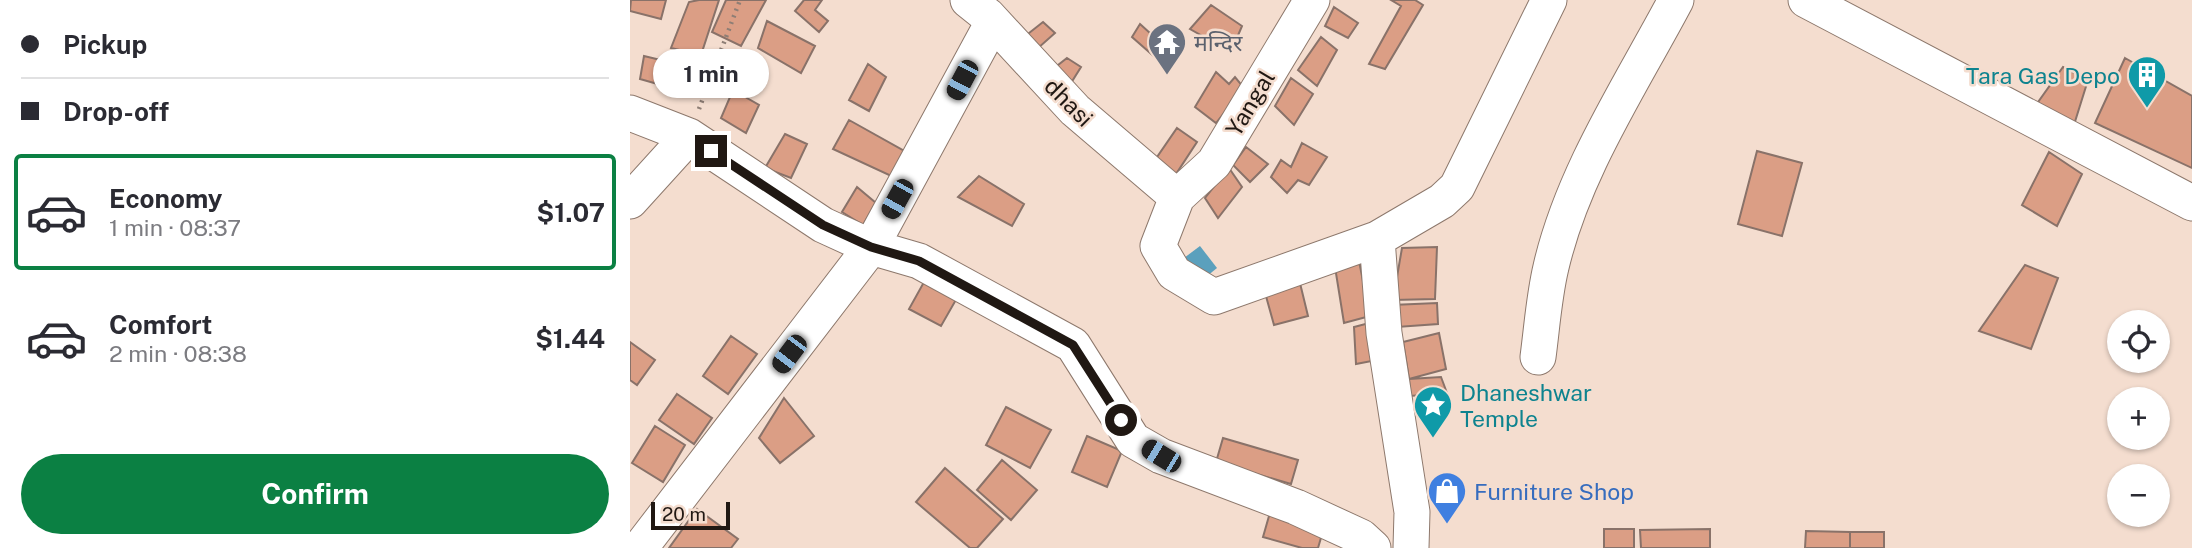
<!DOCTYPE html>
<meta charset="utf-8">
<style>
:root{--surface:#fff;--page:#f2f2f3;--text:#2b2b33;--muted:#7c7c81;--line:#e1e1e2;--accent:#0b8043}
body{margin:0;font-family:"Public Sans","Noto Sans Devanagari",sans-serif;background:var(--page);color:var(--text);height:100vh;display:flex;flex-direction:column;font-size:26px;white-space:nowrap}
*{box-sizing:border-box;margin:0}
p{font-size:23px;color:var(--muted)}
.icon{flex:none;width:38px;height:38px;fill:none;stroke:currentColor;stroke-width:2;stroke-linecap:round;stroke-linejoin:round}
.map{position:relative;flex:1;overflow:hidden}
.panel{display:flex;flex-direction:column;background:var(--surface);width:630px}
.panel>*{flex:none}
.banner{display:grid;align-content:center;height:154px;padding:0 21px;background:var(--surface)}
.tools{position:absolute;left:1477px;top:310px;display:grid;gap:14px}
.tools a{display:grid;place-items:center;width:63px;height:63px;border-radius:50%;background:var(--surface);box-shadow:0 2px 5px #0004;font-size:35px}
.scale{position:absolute;left:21px;bottom:18px;width:79px;box-sizing:border-box;padding-left:7px;border:4px solid #201813;border-top:0;font-size:19px;line-height:24px;white-space:nowrap;color:#201813;-webkit-text-stroke:5px #f4ddcf;paint-order:stroke}
.end{position:absolute;width:32px;height:32px;margin:-16px;border:9px solid #201813;background:#fff;box-shadow:0 0 0 4px #fff}
.from{border-radius:50%}
.bubble{position:absolute;height:49px;border-radius:24px;background:var(--surface);box-shadow:0 2px 5px #0004;font-size:23px;font-weight:700;line-height:49px;text-align:center}
.car{position:absolute;width:21px;height:42px;margin:-21px -10px;border-radius:9px;box-shadow:0 0 5px 2px #0007;background:linear-gradient(#222 24%,#8ab4d8 0 40%,#222 0 76%,#8ab4d8 0 86%,#222 0)}
.banner b{display:flex;align-items:center;gap:24px;height:66px;font-size:26px}
.banner b+b{border-top:2px solid var(--line)}
.banner i{width:18px;height:18px;background:var(--text)}
ul{padding:0;list-style:none}
li{display:flex;align-items:center;gap:21px;height:116px;margin:0 14px 10px;padding:0 7px;border:4px solid transparent;border-radius:7px}
li div{flex:1}
li b{display:block;font-size:26px}
li em{font-style:normal;font-weight:700}
li.selected{border-color:var(--accent)}
li>.icon{width:63px;height:63px;stroke-width:1.5}
.cta{display:flex;gap:14px;margin-top:auto;padding:14px 21px}
.cta a{flex:1;height:80px;border-radius:42px;background:var(--accent);color:#fff;font-size:28px;font-weight:700;line-height:80px;text-align:center}
main{display:flex;flex:1;min-height:0}
.map>svg:first-child{display:block}
.water{fill:#5ba0bd}
.building{fill:#db9e85;stroke:#897269;stroke-width:2}
.lines{fill:none;stroke-linecap:round;stroke-linejoin:round}
.minor-casing{stroke:#8d786c;stroke-width:37}
.path{stroke:#8e7e75;stroke-width:4.5;stroke-dasharray:2 5;stroke-linecap:butt}
.minor{stroke:#fff;stroke-width:35}
.route{stroke:#201813;stroke-width:9}
.labels{text-anchor:middle;dominant-baseline:central;stroke-width:5;stroke-linejoin:round;paint-order:stroke}
.worship-label{font-size:23px;fill:#5b616d;stroke:#f4ddcf;text-anchor:start}
.culture-label{font-size:23px;fill:#0d838f;stroke:#f4ddcf;text-anchor:end}
.street-label{font-size:23px;fill:#201813;stroke:#f4ddcf}
.shop-label{font-size:23px;fill:#366cbe;stroke:#f4ddcf;text-anchor:start}
</style>
<main>
<section class="panel">
<div class="banner">
<b><i class="from"></i>Pickup</b>
<b><i></i>Drop-off</b>
</div>
<ul>
<li class="selected"><svg class="icon" aria-label="car" viewBox="0 0 24 24"><path d="M5 17H2v-5l4-1 3-4h7l3 4 3 1v5h-3M9 17h6M6 11h13"/><circle cx="7" cy="17" r="2"/><circle cx="17" cy="17" r="2"/></svg><div><b>Economy</b><p>1 min · 08:37</p></div><em>$1.07</em></li>
<li><svg class="icon" aria-label="car" viewBox="0 0 24 24"><path d="M5 17H2v-5l4-1 3-4h7l3 4 3 1v5h-3M9 17h6M6 11h13"/><circle cx="7" cy="17" r="2"/><circle cx="17" cy="17" r="2"/></svg><div><b>Comfort</b><p>2 min · 08:38</p></div><em>$1.44</em></li>
</ul>
<div class="cta"><a>Confirm</a></div>
</section>
<div class="map">
<svg width="1562" height="548" viewBox="0 0 1562 548">
<rect width="100%" height="100%" fill="#f4ddcf"/>
<path class="water" d="M570,246L587,268L571,281L554,258Z"/>
<path class="building" d="M1,0H36L31,19L0,11Z
M69,0H89L71,55L41,48L59,2Z
M96,0H136L111,46L82,32Z
M174,0H192L185,10L198,21L189,32L165,11Z
M785,0L793,5L755,69L739,64L771,6L761,0Z
M581,5L612,26L601,52L560,29Z
M704,7L728,23L718,38L695,26Z
M137,21L185,46L171,73L128,48Z
M413,22L425,33L407,49L394,37Z
M510,24L521,34L529,28L540,31L535,66L502,37Z
M691,37L707,50L687,86L668,70Z
M14,56L43,63L38,87L10,79Z
M437,58L451,67L441,83L423,69Z
M1495,58L1562,96V168L1465,123Z
M238,64L256,77L239,111L219,100Z
M1433,67L1458,80L1443,128L1406,105Z
M586,72L599,84L605,77L614,88L586,123L565,107Z
M661,78L683,94L664,125L645,106Z
M103,90L129,105L116,133L91,118Z
M219,120L285,157L272,181L203,149Z
M547,128L567,142L546,174L525,160Z
M155,134L177,144L161,178L135,168Z
M672,143L697,157L679,185L668,180L657,193L641,177L651,160L661,167Z
M616,147L638,164L620,182L603,165Z
M1127,151L1172,163L1152,236L1108,224Z
M1419,152L1452,174L1427,226L1392,205Z
M599,168L612,187L588,218L575,198Z
M349,176L394,204L382,226L328,197Z
M227,187L246,203L233,225L212,212Z
M807,247L805,299L763,300L772,248Z
M729,261L740,316L714,323L705,267Z
M1395,265L1428,278L1401,349L1349,331Z
M299,273L331,291L311,326L279,309Z
M669,279L678,316L644,325L634,289Z
M807,303L808,324L767,327L762,305Z
M743,322L747,360L726,364L724,327Z
M809,333L816,369L779,379L773,342Z
M101,336L127,354L98,394L73,376Z
M0,342L25,360L7,385L0,380Z
M811,377L817,393L780,396L779,379Z
M47,394L82,418L64,444L29,420Z
M154,398L184,436L150,463L129,438Z
M376,407L421,430L400,468L356,445Z
M25,426L55,445L33,482L2,463Z
M457,436L492,451L477,487L442,472Z
M593,438L668,460L661,484L586,462Z
M372,460L407,490L381,520L347,490Z
M315,468L373,519L347,548H340L286,502Z
M67,509L108,539L101,548H39Z
M641,509L695,524L688,548H672L633,537Z
M974,529H1004V548H974Z
M1080,529V548H1011L1010,530Z
M1176,531L1220,532V548H1175Z
M1220,532H1254V548H1220Z"/>
<g class="lines">
<g class="minor-casing">
<path id="minor" d="M338,0L358,16L445,110L547,197
M682,0L584,163L547,197L528,246L544,273L584,297L747,239L754,333L782,512L781,548
M1176,0L1562,203
M0,113L59,136L193,225L241,247L289,261L443,345L503,440L531,456L666,507L731,537L743,548
M0,201L59,136
M747,239L812,201L827,187L919,0
M908,357C912,327 914,296 921,267C943,172 1001,85 1046,0
M10,548L241,247L357,33L366,26"/>
</g>
<path class="path" d="M69,109L110,0"/>
<use href="#minor" class="minor"/>
</g>
<g class="lines">
<path class="route" d="M81,151L193,225L241,247L289,261L443,345L491,420"/>
</g>
<defs>
<g id="temple-pin" transform="scale(2.0125)"><path d="M0 17L-7.5 6A9.5 9.5 0 1 1 7.5 6Z" fill="#6b7280" stroke="#f4ddcf"/><path d="M0-6L5-2H3V0L6.5 2.5H4V6H1.5V3h-3V6H-4V2.5H-6.5L-3 0V-2H-5Z" fill="#fff"/></g>
<g id="building-pin" transform="scale(2.0125)"><path d="M0 17L-7.5 6A9.5 9.5 0 1 1 7.5 6Z" fill="#0f9aa8" stroke="#f4ddcf"/><path d="M-4-6H4V6H1V3H-1V6H-4ZM-2.5-4.3h1.7v1.8h-1.7ZM.8-4.3h1.7v1.8H.8ZM-2.5-1h1.7V.8h-1.7ZM.8-1h1.7V.8H.8Z" fill="#fff"/></g>
<g id="sight-pin" transform="scale(2.0125)"><path d="M0 17L-7.5 6A9.5 9.5 0 1 1 7.5 6Z" fill="#0f9aa8" stroke="#f4ddcf"/><path d="M0-6L1.8-2.2L6-1.7L2.9 1.2L3.7 5.4L0 3.3L-3.7 5.4L-2.9 1.2L-6-1.7L-1.8-2.2Z" fill="#fff"/></g>
<g id="shop-pin" transform="scale(2.0125)"><path d="M0 17L-7.5 6A9.5 9.5 0 1 1 7.5 6Z" fill="#3f7fe0" stroke="#f4ddcf"/><path d="M-5-2.5h2.3a2.7 3.5 0 0 1 5.4 0H5L5.5 6h-11ZM-1.5-2.5h3a1.5 2.3 0 0 0-3 0Z" fill="#fff"/></g>
</defs>
<g fill-rule="evenodd">
<use href="#temple-pin" x="537" y="42"/>
<use href="#building-pin" x="1517" y="75"/>
<use href="#sight-pin" x="803" y="405"/>
<use href="#shop-pin" x="817" y="491"/>
</g>
<g class="labels">
<g class="worship-label">
<text x="564" y="42">मन्दिर</text>
</g>
<g class="culture-label">
<text x="1490" y="75">Tara Gas Depo</text>
<text x="830" y="392" text-anchor="start">Dhaneshwar<tspan x="830" dy="26">Temple</tspan></text>
</g>
<g class="street-label">
<text transform="translate(439 102) rotate(45)">dhasi</text>
<text transform="translate(620 103) rotate(-59)">Yangal</text>
</g>
<g class="shop-label">
<text x="844" y="491">Furniture Shop</text>
</g>
</g>
</svg>
<div class="tools">
<a><svg class="icon" aria-label="locate" viewBox="0 0 24 24"><circle cx="12" cy="12" r="6"/><path d="M12 2v4M12 18v4M2 12h4M18 12h4"/></svg></a>
<a>+</a>
<a>−</a>
</div>
<div class="scale">20 m</div>
<i class="end from" style="left:491px;top:420px"></i>
<i class="end" style="left:81px;top:151px"></i>
<div class="bubble" style="left:23px;top:49px;width:116px">1 min</div>
<i class="car" style="left:332px;top:80px;rotate:208deg"></i>
<i class="car" style="left:267px;top:199px;rotate:209deg"></i>
<i class="car" style="left:159px;top:354px;rotate:217deg"></i>
<i class="car" style="left:531px;top:456px;rotate:301deg"></i>
</div>
</main>
